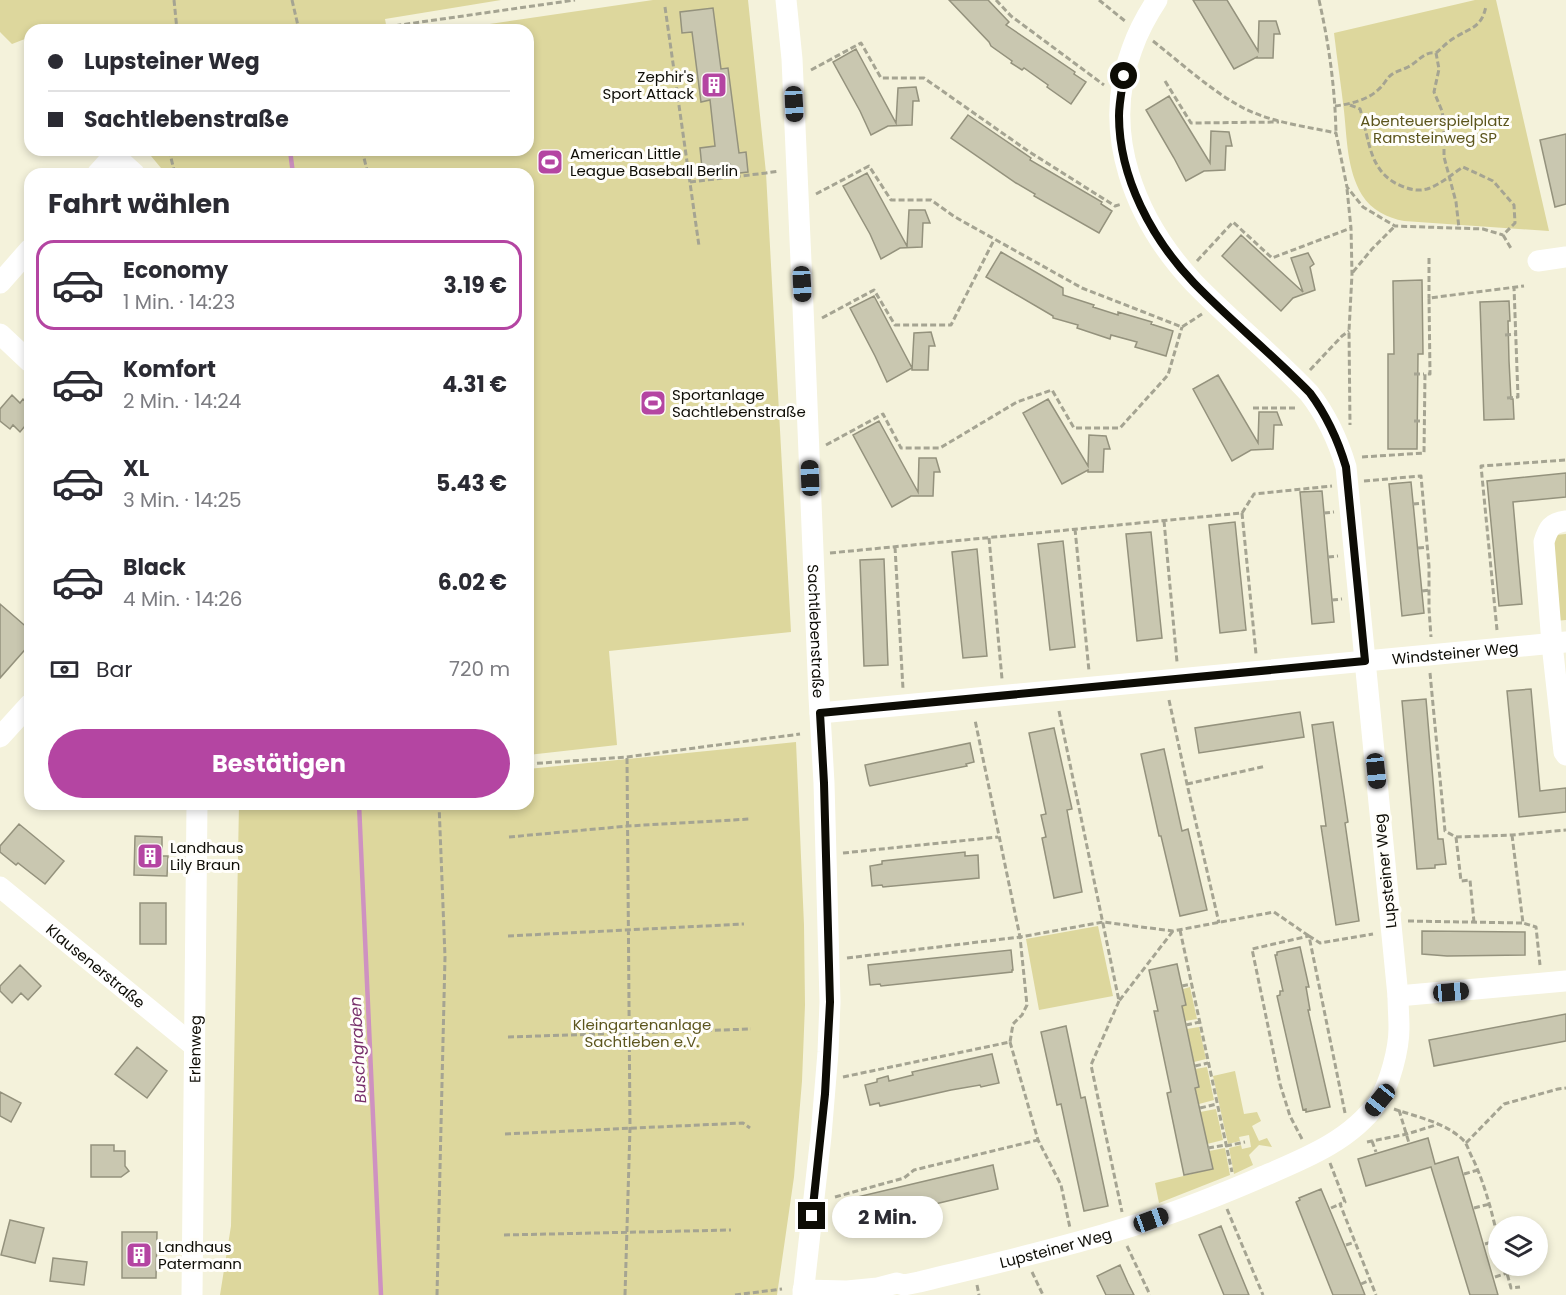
<!DOCTYPE html>
<html lang="de">
<meta charset="utf-8">
<style>
:root{--surface:#fff;--page:#f7f7f7;--text:#2b2b33;--muted:#7c7c81;--line:#e1e1e2;--accent:#b445a2}
body{margin:0;font-family:Poppins,sans-serif;background:var(--page);color:var(--text);height:100vh;display:flex;flex-direction:column;font-size:22px;white-space:nowrap}
*{box-sizing:border-box;margin:0}
p{font-size:20px;color:var(--muted)}
.icon{flex:none;width:33px;height:33px;fill:none;stroke:currentColor;stroke-width:2;stroke-linecap:round;stroke-linejoin:round}
.map{position:relative;flex:1;overflow:hidden}
.sheet{position:absolute;left:24px;top:168px;width:510px;height:642px;display:flex;flex-direction:column;background:var(--surface);border-radius:18px;box-shadow:0 3px 9px #0003}
.sheet>*{flex:none}
.banner{position:absolute;left:24px;top:24px;width:510px;height:132px;border-radius:18px;box-shadow:0 3px 9px #0003;display:grid;align-content:center;height:132px;padding:0 24px;background:var(--surface)}
.fabs{position:absolute;left:1488px;top:1216px;display:grid;gap:12px}
.fabs a{display:grid;place-items:center;width:60px;height:60px;border-radius:50%;background:var(--surface);box-shadow:0 3px 9px #0003;font-size:30px}
.end{position:absolute;width:27px;height:27px;margin:-14px;border:8px solid #0d0c05;background:#fff;box-shadow:0 0 0 3px #fff}
.from{border-radius:50%}
.bubble{position:absolute;height:42px;border-radius:21px;background:var(--surface);box-shadow:0 3px 9px #0003;font-size:20px;font-weight:700;line-height:42px;text-align:center}
.car{position:absolute;width:18px;height:36px;margin:-18px -9px;border-radius:8px;box-shadow:0 0 4px 2px #0007;background:linear-gradient(#222 24%,#8ab4d8 0 40%,#222 0 76%,#8ab4d8 0 86%,#222 0)}
.banner b{display:flex;align-items:center;gap:21px;height:57px;font-size:22px}
.banner b+b{border-top:2px solid var(--line)}
.banner i{width:15px;height:15px;background:var(--text)}
ul{padding:0;list-style:none}
li{display:flex;align-items:center;gap:18px;height:90px;margin:0 12px 9px;padding:0 12px;border:3px solid transparent;border-radius:18px}
li div{flex:1}
li b{display:block;font-size:22px}
li em{font-style:normal;font-weight:700}
li.selected{border-color:var(--accent)}
li>.icon{width:54px;height:54px;stroke-width:1.5}
h2{padding:0 24px;font-size:27px;line-height:72px}
.pay{display:flex;align-items:center;gap:15px;height:66px;padding:0 24px;font-size:22px}
.pay p{margin-inline-start:auto}
.button{display:flex;gap:12px;margin-top:auto;padding:12px 24px}
.button a{flex:1;height:69px;border-radius:36px;background:var(--accent);color:#fff;font-size:24px;font-weight:700;line-height:69px;text-align:center}
.map>svg:first-child{display:block}
.green{fill:#ddd79d}
.lines{fill:none;stroke-linecap:round;stroke-linejoin:round}
.stream{stroke:#ce91c1;stroke-width:4.5}
.building{fill:#c9c7b0;stroke:#94927d;stroke-width:1.5}
.path{stroke:#a5a492;stroke-width:3;stroke-dasharray:6 3;stroke-linecap:butt}
.minor{stroke:#fff;stroke-width:21}
.route{stroke:#0d0c05;stroke-width:8}
.labels{text-anchor:middle;dominant-baseline:central;stroke-width:6;stroke-linejoin:round;paint-order:stroke}
.poi-label{font-size:15px;fill:#0d0c05;stroke:#fffefa;text-anchor:start}
.park-label{font-size:15px;fill:#5c551d;stroke:#fffefa}
.street-label{font-size:15px;fill:#0d0c05;stroke:#fffefa}
.water-label{font-size:16px;font-style:italic;fill:#772f6b;stroke:#fffefa}
</style>
<div class="map">
<svg width="1566" height="1295" viewBox="0 0 1566 1295">
<rect width="100%" height="100%" fill="#f4f2db"/>
<path class="green" d="M0,0H501L385,19L387,30H30V37L12,44L0,32Z
M653,0H748L766,173L791,632L609,651L617,745L528,755V174H166L146,150H528V30H449Z
M1475,0H1496L1549,231L1404,221C1388,218 1371,210 1362,195C1347,170 1347,139 1344,111C1341,85 1337,59 1334,33Z
M1566,534V620L1555,621L1546,536Z
M796,742L804,925L805,1005L802,1081L794,1177L777,1295H220L231,1226L239,804H528V769Z
M1098,926L1113,996L1039,1010L1026,939Z
M1190,987L1197,1019L1185,1021L1182,1006L1186,1005L1183,989Z
M1199,1027L1206,1059L1194,1062L1187,1029Z
M1207,1067L1214,1100L1199,1104L1195,1088L1199,1087L1195,1069Z
M1235,1071L1244,1114L1257,1112L1261,1121L1252,1126L1259,1141L1267,1138L1272,1147L1259,1145L1249,1155L1253,1165L1234,1174L1229,1148L1241,1145L1242,1149L1251,1147L1249,1135L1239,1137L1240,1141L1228,1144L1213,1076Z
M1216,1109L1223,1140L1207,1144L1200,1112Z
M1225,1148L1230,1175L1159,1203L1155,1183L1212,1169L1209,1151Z"/>
<g class="lines">
<path class="stream" d="M290,150L293,174
M359,804L381,1295"/>
</g>
<path class="building" d="M949,0H988L1009,22L1006,25L1075,72L1074,74L1086,82L1071,104L1047,87L1048,85L1024,68L1022,70L1011,63L1012,61L991,46L989,42Z
M1193,0H1227L1258,51L1259,21H1276L1280,34H1274L1273,58H1257V57L1234,69Z
M713,8L721,69L728,68L739,153L746,152L748,172L731,174L730,164L702,168L700,148L715,146L710,100L701,102L692,32L682,33L680,12Z
M856,49L896,123L898,88L916,87L919,101H913L912,125L888,126L871,135L860,111L833,62Z
M1169,96L1210,163L1211,131L1229,132L1232,146H1226L1225,170L1204,171L1186,181L1174,158L1146,110Z
M968,115L1031,158L1030,160L1102,202L1101,204L1112,211L1099,233L1034,196L1035,194L1016,183L951,138Z
M1566,134V204L1555,207L1540,140Z
M867,173L907,246L909,210H925L930,223H923L922,247L900,248L881,259L870,234L843,186Z
M1241,235L1303,292L1291,258L1308,253L1314,264L1310,267L1315,290L1293,298L1281,311L1222,256Z
M1001,252L1063,288V295L1094,305L1093,307L1118,315V312L1152,322L1151,324L1173,331L1166,356L1135,347L1137,342L1111,335L1110,339L1077,328L1078,325L1053,318V316L986,277Z
M1422,280L1423,354H1418L1417,449H1388V354H1394L1393,281Z
M874,296L912,368L887,382L875,356L850,308Z
M1509,301L1510,321H1508L1509,361L1511,399H1513L1514,419L1484,420L1480,302Z
M931,332L935,346H929L928,370H912L914,333Z
M1218,375L1258,443L1259,412H1277L1282,425H1274L1273,449L1251,450L1232,461L1193,389Z
M12,395L20,403L23,399L30,405V420L20,432L13,425L10,429L0,421V409Z
M1048,399L1088,466L1089,435L1106,436L1110,449H1104L1103,472H1088V470L1062,484L1023,413Z
M879,421L918,492L919,458H936L940,472H934L933,496H911L892,507L853,435Z
M1566,473V497L1513,502L1522,604L1499,606L1487,481Z
M1411,482L1424,613L1402,616L1389,484Z
M1322,491L1334,622L1312,624L1300,492Z
M1235,522L1246,630L1220,633L1209,525Z
M1151,532L1162,638L1137,641L1126,534Z
M1063,541L1075,647L1050,650L1038,544Z
M977,549L987,656L963,658L952,552Z
M884,559L888,665L864,666L860,560Z
M0,604L30,630V644L0,678Z
M1531,689L1540,791L1566,788V812L1519,817L1507,691Z
M1426,699L1438,839H1443L1446,864L1435,865V868L1417,869L1402,701Z
M1300,712L1304,737L1199,753L1195,728Z
M1333,722L1348,822L1345,823L1359,921L1336,925L1321,826H1326L1312,725Z
M1054,728L1072,809L1067,810L1082,892L1054,898L1042,838L1046,837L1041,815L1046,814L1029,733Z
M970,743L974,762L966,764L967,766L870,786L869,784L865,765Z
M1164,749L1182,831L1188,829L1207,910L1180,916L1161,836H1159L1141,754Z
M19,824L64,861L45,884L18,863L16,865L0,852V846Z
M135,836L162,837V856H168L167,876L134,875Z
M965,852V856L978,855L979,878L883,887L882,885L872,886L870,866L882,864V861Z
M140,903H166V944H140Z
M1422,931L1525,932V955L1447,956L1422,954Z
M1300,947L1309,987H1306L1310,1010H1308L1330,1107L1306,1112V1109L1303,1110L1277,996L1280,995V991H1283L1275,955H1277V952Z
M1011,950L1013,970H1012V972L881,986L880,984L870,985L868,965Z
M1177,964L1186,1005L1182,1006L1199,1087L1195,1088L1213,1169L1184,1175L1167,1093L1171,1092L1154,1011H1158L1149,970Z
M20,965L41,986L28,1000L21,993L12,1003L0,991V986Z
M1566,1014V1041L1434,1066L1429,1040Z
M1066,1026L1081,1098L1085,1097L1108,1206L1084,1211L1061,1104L1057,1105L1041,1032Z
M137,1047L167,1071L147,1098L115,1074Z
M992,1054L999,1083L981,1087L980,1085L951,1090L880,1106L879,1103L870,1105L865,1085L877,1082V1079L888,1076L889,1081L913,1075L912,1072Z
M0,1092L21,1103L11,1122L0,1116Z
M1428,1138L1435,1164L1458,1157L1498,1295H1470L1431,1167L1366,1186L1358,1159Z
M91,1145H114V1151H125V1166L129,1171L121,1177H91Z
M993,1165L998,1189L868,1220L867,1217L858,1220L853,1198Z
M1321,1189L1359,1280L1365,1295H1333L1296,1202L1300,1200L1299,1198Z
M10,1220L44,1228L35,1263L1,1255Z
M1221,1226L1228,1244L1249,1295H1224L1199,1235Z
M122,1232H157L156,1278H122Z
M53,1258L87,1262L84,1285L50,1281Z
M1120,1265L1128,1283L1134,1295H1106L1097,1276Z"/>
<g class="lines">
<path class="path" d="M174,0L177,30
M292,0L299,30
M996,0L1011,16L1104,85
M1099,0L1125,21
M1319,0C1329,44 1335,88 1336,133
M665,7L699,246
M378,30L386,27L575,0
M1153,41C1181,63 1208,88 1238,105C1267,122 1304,126 1336,133L1347,187L1363,207L1395,226L1483,229L1503,235
M1436,53C1442,48 1448,41 1456,37C1472,27 1482,27 1486,6
M811,70L861,43L881,78H924L1028,151L1115,206L1122,204
M1165,81L1191,123L1279,122
M1350,105L1360,109C1370,140 1368,174 1404,187C1412,190 1419,191 1427,189C1440,185 1452,174 1463,167L1493,181L1514,205L1515,223L1503,235
M1335,106C1350,104 1368,100 1379,89C1384,85 1386,79 1391,75C1396,71 1402,70 1408,67C1418,62 1424,51 1436,53L1439,69L1434,92L1442,111L1444,123V157L1456,202L1459,228
M169,150L175,174
M362,150L368,174
M690,182L766,173L779,171
M1347,189L1351,228L1352,274L1349,331L1350,425
M816,194L869,166L891,200H931L955,217L1082,288L1182,327L1202,314
M1503,235L1512,250
M1429,258V298
M1197,261L1233,222L1272,258L1351,228
M1353,272L1372,249L1395,226
M822,318L874,290L895,325H951L994,240
M1505,335L1516,334
M1310,370L1342,336L1349,331
M1414,374H1424
M1507,398L1518,397L1514,287
M1253,408H1298
M1414,421H1424
M826,445L883,414L901,448H940L1017,402L1052,390L1074,428H1120L1168,375L1182,327
M1362,457L1424,453L1425,374H1430L1429,298L1524,286
M1364,481L1421,476L1429,566V609L1431,637
M1413,504L1423,503
M1242,513L1256,654
M1324,513L1334,512
M1164,521L1177,662
M1075,529L1089,671
M989,538L1002,679
M895,547L903,689
M1418,548L1428,547
M830,553L1242,513L1254,494L1332,486
M1328,557L1338,556
M1422,591L1430,590
M1332,600L1342,599
M1497,630L1481,466L1566,460
M1430,673L1445,831L1456,837L1512,835L1566,830
M1169,700L1187,784L1219,923
M1059,711L1119,1001L1173,931
M528,764L627,757L800,734
M1187,784L1266,766
M1512,835L1523,923L1536,927L1540,965
M509,837L628,826L750,819
M1456,837L1461,881L1470,880L1474,922
M843,853L998,837
M1408,921L1523,923
M1180,930L1232,1172
M508,936L744,924
M847,958L1020,937L1103,922L1173,931L1274,912L1309,936
M1182,986L1192,984
M1119,1001L1091,1065L1122,1212
M1186,1025L1200,1022
M508,1037L751,1029
M1010,1042L1038,1140L1061,1185L1070,1228
M1195,1066L1208,1063
M843,1077L1010,1042L1013,1024L1022,1015L1027,1005L1020,937L975,720
M1200,1108L1217,1104
M1394,1109C1417,1117 1448,1123 1465,1142C1468,1147 1470,1154 1473,1159C1485,1185 1492,1212 1498,1239
M1399,1110L1409,1143
M1345,1113L1309,936L1320,943L1373,934
M505,1134L743,1123L750,1128
M1302,1139L1290,1116L1280,1084L1252,949L1309,936
M1372,1141L1376,1152
M1367,1142L1407,1134L1439,1124
M1466,1143L1504,1104L1558,1089L1566,1088
M1226,1146L1245,1142
M1208,1148L1226,1145
M1330,1163L1345,1202L1340,1204L1376,1295
M1464,1174L1478,1170
M835,1197L904,1178L914,1170L1038,1140
M1331,1208L1340,1204
M1474,1208L1490,1204
M1227,1209L1263,1295
M504,1235L731,1230
M1485,1244L1498,1240
M1346,1245L1355,1242
M1127,1246L1150,1295
M1505,1266L1511,1288L1520,1287
M1032,1272L1043,1295
M1495,1277L1507,1273
M1361,1284L1370,1280
M977,1285L979,1295
M437,1295L445,957L439,804
M625,1295L630,1128L627,757
M735,1295L782,1289"/>
<g class="minor">
<path id="s1" d="M786,0L792,59L803,307L819,697L824,783L830,1002L828,1052L821,1136L803,1295"/>
<path d="M97,174L114,155L135,174"/>
<path d="M1538,261L1566,257"/>
<path d="M0,283L30,249"/>
<path d="M0,334L30,362"/>
<path d="M1566,521C1551,523 1548,528 1544,542L1552,644L1564,752L1566,755"/>
<path id="s2" d="M820,713L1566,642"/>
<path d="M0,737L30,704"/>
<path id="s3" d="M0,887L194,1046"/>
<path d="M1398,996L1566,981"/>
<path id="s4" d="M803,1290L847,1291L878,1288L897,1283L904,1285L919,1282C997,1263 1075,1245 1151,1220C1187,1208 1222,1194 1257,1179C1301,1160 1350,1142 1378,1102C1390,1084 1399,1049 1399,1028C1399,1017 1398,1007 1398,996L1346,467C1338,440 1327,416 1309,393C1273,355 1231,321 1194,283C1135,220 1100,133 1132,49C1138,32 1147,15 1157,0"/>
<path id="s5" d="M192,1295L197,804"/>
</g>
</g>
<g class="lines">
<path class="route" d="M812,1216L825,1094L830,1002L824,783L820,713L1365,661L1346,467C1338,440 1327,416 1310,393C1273,355 1231,321 1194,283C1152,239 1119,178 1119,116C1119,103 1122,89 1124,76"/>
</g>
<defs>
<g id="building-square" transform="scale(1.35)"><rect x="-9" y="-9" width="18" height="18" rx="4" fill="#b445a2" stroke="#fffefa"/><path d="M-4-6H4V6H1V3H-1V6H-4ZM-2.5-4.3h1.7v1.8h-1.7ZM.8-4.3h1.7v1.8H.8ZM-2.5-1h1.7V.8h-1.7ZM.8-1h1.7V.8H.8Z" fill="#fff"/></g>
<g id="stadium-square" transform="scale(1.35)"><rect x="-9" y="-9" width="18" height="18" rx="4" fill="#b445a2" stroke="#fffefa"/><path d="M0-5a6.5 5 0 1 0 0 10a6.5 5 0 1 0 0-10ZM-3.5-1.8h7v3.6h-7Z" fill="#fff"/></g>
</defs>
<g fill-rule="evenodd">
<use href="#building-square" x="714" y="85"/>
<use href="#stadium-square" x="550" y="162"/>
<use href="#stadium-square" x="653" y="403"/>
<use href="#building-square" x="150" y="856"/>
<use href="#building-square" x="139" y="1255"/>
</g>
<g class="labels">
<g class="poi-label">
<text x="694" y="76" text-anchor="end">Zephir's<tspan x="694" dy="17">Sport Attack</tspan></text>
<text x="570" y="153">American Little<tspan x="570" dy="17">League Baseball Berlin</tspan></text>
<text x="672" y="394">Sportanlage<tspan x="672" dy="17">Sachtlebenstraße</tspan></text>
<text x="170" y="847">Landhaus<tspan x="170" dy="17">Lily Braun</tspan></text>
<text x="158" y="1246">Landhaus<tspan x="158" dy="17">Patermann</tspan></text>
</g>
<g class="park-label">
<text x="1435" y="120">Abenteuerspielplatz<tspan x="1435" dy="17">Ramsteinweg SP</tspan></text>
<text x="642" y="1024">Kleingartenanlage<tspan x="642" dy="17">Sachtleben e.V.</tspan></text>
</g>
<g class="street-label">
<text stroke="none"><textPath href="#s1" startOffset="632">Sachtlebenstraße</textPath></text>
<text stroke="none"><textPath href="#s2" startOffset="638">Windsteiner Weg</textPath></text>
<text transform="translate(1385 871) rotate(-96)">Lupsteiner Weg</text>
<text stroke="none"><textPath href="#s3" startOffset="124">Klausenerstraße</textPath></text>
<text stroke="none"><textPath href="#s5" startOffset="246">Erlenweg</textPath></text>
<text stroke="none"><textPath href="#s4" startOffset="258">Lupsteiner Weg</textPath></text>
</g>
<g class="water-label">
<text transform="translate(358 1050) rotate(-93)">Buschgraben</text>
</g>
</g>
</svg>
<div class="fabs">
<a><svg class="icon" aria-label="layers" viewBox="0 0 24 24"><path d="M12 4l9 5-9 5-9-5zM3 14l9 5 9-5"/></svg></a>
</div>
<i class="end from" style="left:1124px;top:76px"></i>
<i class="end" style="left:812px;top:1216px"></i>
<div class="bubble" style="left:832px;top:1196px;width:111px">2 Min.</div>
<i class="car" style="left:794px;top:104px;rotate:177deg"></i>
<i class="car" style="left:802px;top:284px;rotate:177deg"></i>
<i class="car" style="left:810px;top:478px;rotate:358deg"></i>
<i class="car" style="left:1376px;top:771px;rotate:174deg"></i>
<i class="car" style="left:1451px;top:992px;rotate:85deg"></i>
<i class="car" style="left:1380px;top:1100px;rotate:219deg"></i>
<i class="car" style="left:1151px;top:1220px;rotate:70deg"></i>
<div class="banner">
<b><i class="from"></i>Lupsteiner Weg</b>
<b><i></i>Sachtlebenstraße</b>
</div>
<section class="sheet">
<h2>Fahrt wählen</h2>
<ul>
<li class="selected"><svg class="icon" aria-label="car" viewBox="0 0 24 24"><path d="M5 17H2v-5l4-1 3-4h7l3 4 3 1v5h-3M9 17h6M6 11h13"/><circle cx="7" cy="17" r="2"/><circle cx="17" cy="17" r="2"/></svg><div><b>Economy</b><p>1 Min. · 14:23</p></div><em>3.19 €</em></li>
<li><svg class="icon" aria-label="car" viewBox="0 0 24 24"><path d="M5 17H2v-5l4-1 3-4h7l3 4 3 1v5h-3M9 17h6M6 11h13"/><circle cx="7" cy="17" r="2"/><circle cx="17" cy="17" r="2"/></svg><div><b>Komfort</b><p>2 Min. · 14:24</p></div><em>4.31 €</em></li>
<li><svg class="icon" aria-label="car" viewBox="0 0 24 24"><path d="M5 17H2v-5l4-1 3-4h7l3 4 3 1v5h-3M9 17h6M6 11h13"/><circle cx="7" cy="17" r="2"/><circle cx="17" cy="17" r="2"/></svg><div><b>XL</b><p>3 Min. · 14:25</p></div><em>5.43 €</em></li>
<li><svg class="icon" aria-label="car" viewBox="0 0 24 24"><path d="M5 17H2v-5l4-1 3-4h7l3 4 3 1v5h-3M9 17h6M6 11h13"/><circle cx="7" cy="17" r="2"/><circle cx="17" cy="17" r="2"/></svg><div><b>Black</b><p>4 Min. · 14:26</p></div><em>6.02 €</em></li>
</ul>
<div class="pay"><svg class="icon" aria-label="cash" viewBox="0 0 24 24"><path d="M3 7h18v10H3z"/><circle cx="12" cy="12" r="2"/></svg>Bar<p>720 m</p></div>
<div class="button"><a>Bestätigen</a></div>
</section>
</div>
